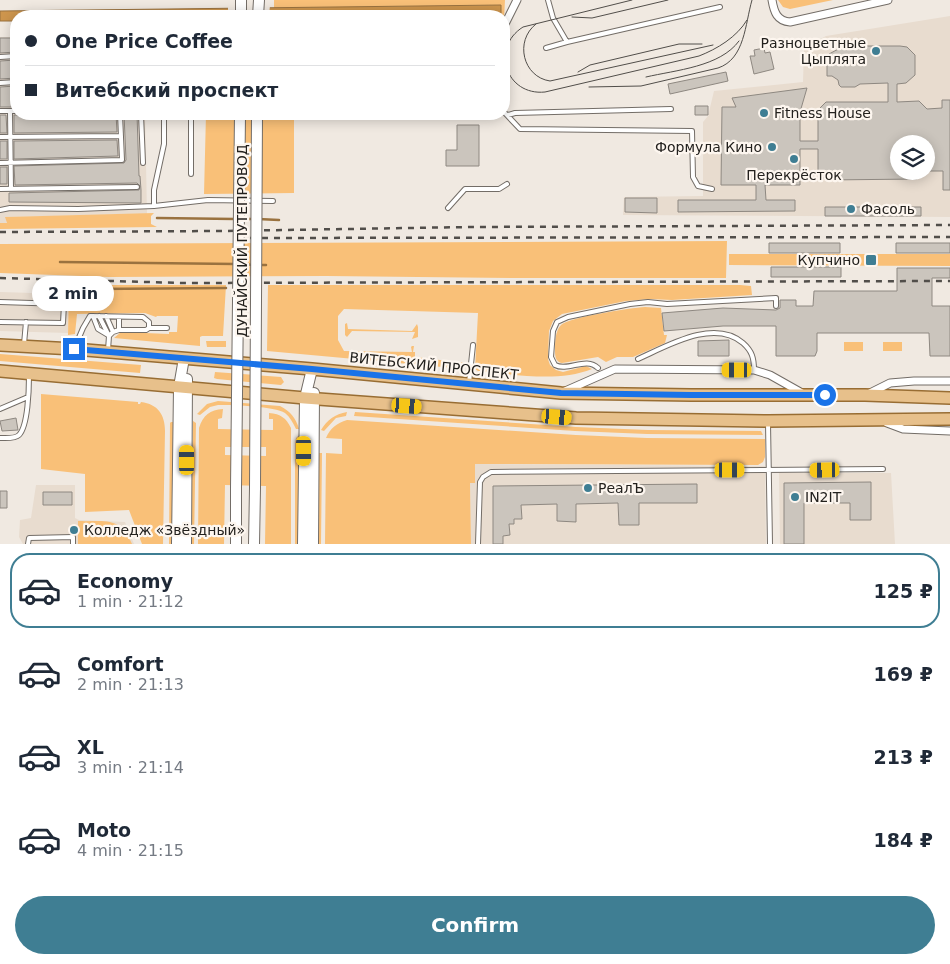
<!DOCTYPE html>
<meta charset="utf-8">
<style>
:root{--surface:#fff;--page:#f6f6f7;--text:#1f2937;--muted:#747a83;--line:#e0e1e3;--accent:#3f7e93}
body{margin:0;font-family:"DejaVu Sans",sans-serif;background:var(--page);color:var(--text);height:100vh;display:flex;flex-direction:column;font-size:19px;white-space:nowrap}
*{box-sizing:border-box;margin:0}
p{font-size:16px;color:var(--muted)}
.icon{flex:none;width:28px;height:28px;fill:none;stroke:currentColor;stroke-width:2;stroke-linecap:round;stroke-linejoin:round}
.map{position:relative;height:544px;overflow:hidden}
.panel{display:flex;flex-direction:column;background:var(--surface);flex:1}
.panel>*{flex:none}
.banner{position:absolute;left:10px;top:10px;width:500px;height:110px;border-radius:20px;box-shadow:0 2px 12px #0003;display:grid;align-content:center;height:110px;padding:0 15px;background:var(--surface)}
.fabs{position:absolute;left:890px;top:135px;display:grid;gap:10px}
.fabs a{display:grid;place-items:center;width:45px;height:45px;border-radius:50%;background:var(--surface);box-shadow:0 2px 12px #0003;font-size:25px}
.end{position:absolute;width:22px;height:22px;margin:-11px;border:6px solid #1a73e8;background:#fff;box-shadow:0 0 0 2px #fff}
.from{border-radius:50%}
.bubble{position:absolute;height:35px;border-radius:18px;background:var(--surface);box-shadow:0 2px 12px #0003;font-size:16px;font-weight:800;line-height:35px;text-align:center}
.car{position:absolute;width:15px;height:30px;margin:-15px -8px;border-radius:6px;box-shadow:0 0 4px 1px #0007;background:linear-gradient(#f5c518 24%,#345 0 40%,#f5c518 0 76%,#345 0 86%,#f5c518 0)}
.banner b{display:flex;align-items:center;gap:18px;height:48px;font-size:19px}
.banner b+b{border-top:1px solid var(--line)}
.banner i{width:12px;height:12px;background:var(--text)}
ul{padding:9px 0 0;list-style:none}
li{display:flex;align-items:center;gap:15px;height:75px;margin:0 10px 8px;padding:0 5px;border:2px solid transparent;border-radius:20px}
li div{flex:1}
li b{display:block;font-size:19px}
li em{font-style:normal;font-weight:800}
li.selected{border-color:var(--accent)}
li>.icon{width:45px;height:45px;stroke-width:1.5}
.cta{display:flex;gap:10px;margin-top:auto;padding:10px 15px}
.cta a{flex:1;height:58px;border-radius:30px;background:var(--accent);color:#fff;font-size:20px;font-weight:800;line-height:58px;text-align:center}
.map>svg:first-child{display:block}
.built{fill:#e8dccf;fill-rule:evenodd}
.green{fill:#f9c078;fill-rule:evenodd}
.water{fill:#cd954d;stroke:#9a723f}
.pier{fill:#f0e9e1}
.lines{fill:none;stroke-linecap:round;stroke-linejoin:round}
.stream{stroke:#9a723f;stroke-width:2.5}
.building{fill:#cbc5bd;stroke:#8e8881}
.lane-casing{stroke:#736d67;stroke-width:6}
.street-casing{stroke:#736d67;stroke-width:9}
.secondary-casing{stroke:#736d67;stroke-width:12}
.primary-casing{stroke:#986d33;stroke-width:14}
.lane{stroke:#fff;stroke-width:4}
.street{stroke:#fff;stroke-width:7}
.secondary{stroke:#fff;stroke-width:10}
.primary{stroke:#e7c08b;stroke-width:11}
.tram{stroke:#514e4a;stroke-width:1}
.rail{stroke:#514e4a;stroke-width:2.5;stroke-dasharray:6 6;stroke-linecap:butt}
.secondary-bridge-casing{stroke:#736d67;stroke-width:12;stroke-linecap:butt}
.secondary-bridge{stroke:#fff;stroke-width:10}
.route{stroke:#1a73e8;stroke-width:6}
.poi-dot{fill:#3f7e93;stroke:#fdf6ef;stroke-width:2}
.labels{text-anchor:middle;dominant-baseline:central;stroke-width:4.5;stroke-linejoin:round;paint-order:stroke}
.poi-label{font-size:14px;fill:#23211e;stroke:#fdf6ef;text-anchor:start}
.street-label{font-size:14px;fill:#23211e;stroke:#fdf6ef}
</style>
<div class="map">
<svg width="950" height="544" viewBox="0 0 950 544">
<rect width="100%" height="100%" fill="#f0e9e1"/>
<path class="built" d="M950,16V217L623,215L624,197L703,196V122L708,116L714,91L803,82L804,48L826,36ZM899,144H926V171H899Z
M0,37H16V114H145L147,214L6,217L7,224L0,223Z
M0,292L66,294V298H69L68,333L0,331Z
M475,464L765,466L766,544H471L470,483L475,482Z
M779,473H891L895,544H780Z
M36,485H75V518L79,520L125,522L134,544H23L19,537L20,520L31,518Z"/>
<path class="green" d="M274,0H505L504,19V16H501V5L274,8Z
M778,0H833L790,9L783,7Z
M206,114H294V193L204,194Z
M154,213L151,216V224L157,227L0,229V223H7L5,217Z
M727,241L726,278H512L327,276L109,277L0,273V244Z
M729,254H950V266L729,265Z
M69,285H226L223,336H202L200,337V346L114,338L121,332L169,334V332H177L178,316H157L156,317L145,313L77,314L75,334L68,335Z
M268,285H740L751,286L752,295L672,300L650,299L626,301L562,314L553,321L549,331L548,359L550,365L556,370L563,372L586,366L592,369C557,383 514,374 478,371L475,369L478,313L344,309L338,316V340L344,351L412,352L411,347L412,346H414L413,352H415V357L465,363L464,369L267,351Z
M645,307L661,308L664,335H667L665,343L633,357H617L606,362L598,357L562,363C556,362 555,357 555,351C555,343 555,331 561,325C569,317 631,308 645,307Z
M347,323L348,329L412,331L417,324L418,327V337L412,339L415,332L352,331L347,337L345,335V324Z
M206,341H226V347H207Z
M844,342H863V351H844Z
M883,342H902V351H883Z
M0,354L141,365L140,373L0,361Z
M215,372L281,377L284,382L281,385L217,379L214,378Z
M41,394L138,402V404H140L141,402C158,404 165,415 165,431L163,544H142L129,510L85,512V474L41,469Z
M218,401L280,406C290,411 296,418 299,429H296C293,423 290,417 285,413C274,406 231,405 218,405L210,407L200,415L197,414L207,404Z
M223,409L222,418L218,419V429L273,430V419H269V413C281,414 286,418 291,428V544H265L266,486L225,485L224,544H198L199,428C203,415 210,410 223,409ZM225,447H266V456L225,455Z
M347,412L346,416L336,418L324,431L321,430C327,420 335,414 347,412Z
M355,412L576,427L648,430L761,431L763,435L647,434L575,431L354,416Z
M347,420L576,435L647,438L765,439V457L763,462L758,465L475,464V483H470L471,544H325L326,453L342,454V439L326,438C330,428 337,423 347,420Z
M193,421L196,423L194,544H191Z
M171,422H173L172,544H169L170,423Z
M298,436L300,437L299,544H295V443L296,438Z
M318,453H322L321,544H317Z
M78,521C105,522 121,516 132,544H78Z"/>
<path class="water" d="M501,5V16H16V21H0V11Z"/>
<path class="pier" d="M270,5L269,16H228V6Z"/>
<g class="lines">
<path class="stream" d="M157,218L235,219
M241,219H253
M258,219L279,220
M60,262L236,264
M241,264L253,265
M259,265H266
M93,289L226,288"/>
</g>
<path class="building" d="M0,38H16V52L0,53Z
M844,46H900L907,47L915,55V75L906,83L897,84V102L919,101L927,109L942,108V100H950V190H943V171H926V144H899V171H926L917,179L826,180L818,173V149H800V185H765L766,200H795V211L678,212V200H756V185H721L722,107H736L732,98L807,88L800,112V141H818V110L826,102H888V83L860,84L855,87H841L839,85L838,80L832,76H827V58L829,54Z
M764,48L765,53L770,52L774,69L754,74L750,56H755L754,50Z
M16,60V78L0,79V61Z
M726,72L728,81L670,94L668,84Z
M16,86V107H0V87Z
M695,106H708V115H695Z
M109,114H116L117,132L14,133V115Z
M124,114H137L139,176H140L141,190V203L9,202V193L139,190L140,186L137,183L15,185L14,166L124,163L126,160Z
M0,115H6L7,133H0Z
M457,125H479V166H446V150H457Z
M117,140L118,156L14,159V141Z
M0,141H7V159H0Z
M0,167H7V184H0Z
M625,198H657V213L625,212Z
M825,207H921V216H825Z
M769,243H840V253H769Z
M896,243H950V253H896Z
M771,267H841V277H771Z
M897,268H950V278H932V306H950V356H930L929,333H817V351L815,356H776V326H723L664,331L662,313L723,308L776,310L780,308V300H796V306H813L814,291H897Z
M729,340V356H698V341Z
M16,418L18,430L2,431L0,421Z
M871,482V520H850V503H804V544H784V483Z
M697,484V503H639V525H619L618,503L576,504V522L557,521V504L521,505L522,519H514V524H509L510,535L503,536V544H493V486Z
M0,491H7V508H0Z
M43,492H72V505H43Z"/>
<g class="lines">
<g class="lane-casing">
<path id="lane" d="M548,0L553,18L567,42
M546,48L567,42L720,7
M0,57L16,56
M0,83L16,82
M0,111H16
M10,111L11,189
M504,112L520,129L692,131L693,177L698,186L712,189
M141,114L143,163
M508,115L515,113L671,109
M0,137L121,136
M0,163L122,160L120,114
M191,174V114
M0,189L137,187
M154,206V190L164,144V114
M448,208L465,189H499L507,184
M0,210L10,208L78,209L154,206L208,200L273,201
M0,302L64,304L63,323L0,322
M93,316L98,329L108,335
M99,316L109,336L108,350
M106,316L113,332
M149,328H167
M109,336L113,332L119,330V317
M24,344L26,322
M75,347L83,328L90,316L143,317L149,322V328L146,330H119
M638,359C667,346 714,318 743,343C752,351 754,358 754,370
M598,368C586,356 568,372 555,365L551,357L553,331L557,322L568,317L630,304L648,302L667,304L776,298V306
M469,383L473,345
M0,409L28,397
M768,423L770,544
M0,438C6,438 15,439 19,435C28,426 29,389 29,376
M28,544L29,538L73,537V544
M478,544L480,482L483,477L491,472L883,469"/>
</g>
<g class="street-casing">
<path id="street" d="M772,0C774,12 777,21 790,22L888,0
M504,26L517,0
M565,391L615,369L754,370L770,375L802,393
M868,394L890,383L914,381H950
M887,423L903,429L950,431"/>
</g>
<g class="secondary-casing">
<path id="secondary" d="M241,16V0
M258,16L259,0
M177,544L179,387L184,358
M186,544L187,379
M236,544V488
M254,544L255,488
M303,544L305,398L312,369
M313,544L314,393"/>
</g>
<g class="primary-casing">
<path id="primary" d="M0,345L74,349L312,369L561,393L691,395H865L950,398
M0,371L305,398L576,418L768,421L950,419"/>
</g>
<use href="#lane" class="lane"/>
<use href="#street" class="street"/>
<use href="#secondary" class="secondary"/>
<use href="#primary" class="primary"/>
<path class="tram" d="M632,0L523,27C490,48 506,96 545,92L699,56C717,49 737,37 747,20
M572,17L592,18L668,0
M536,24C514,41 523,77 550,81L713,45
M578,72L590,65L679,44H702
M646,77C676,70 720,67 739,41
M589,87L641,86L718,68C745,59 745,24 752,0"/>
<path class="rail" d="M0,232L223,231L470,227L950,225
M250,238L950,237
M0,278L183,283L950,281"/>
<g class="secondary-bridge-casing">
<path id="secondary-bridge" d="M236,488L240,114
M255,488L257,114"/>
</g>
<use href="#secondary-bridge" class="secondary-bridge"/>
</g>
<g class="lines">
<path class="route" d="M74,349L312,369L561,393L691,395H825"/>
</g>
<g class="poi-dot">
<circle cx="876" cy="51" r="5"/>
<circle cx="764" cy="113" r="5"/>
<circle cx="772" cy="147" r="5"/>
<circle cx="794" cy="159" r="5"/>
<circle cx="851" cy="209" r="5"/>
<rect x="865" y="254" width="12" height="12" rx="2.5"/>
<circle cx="588" cy="488" r="5"/>
<circle cx="795" cy="497" r="5"/>
<circle cx="74" cy="530" r="5"/>
</g>
<g class="labels">
<g class="poi-label">
<text x="866" y="43" text-anchor="end">Разноцветные<tspan x="866" dy="16">Цыплята</tspan></text>
<text x="774" y="113">Fitness House</text>
<text x="762" y="147" text-anchor="end">Формула Кино</text>
<text x="794" y="175" text-anchor="middle">Перекрёсток</text>
<text x="861" y="209">Фасоль</text>
<text x="860" y="260" text-anchor="end">Купчино</text>
<text x="598" y="488">РеалЪ</text>
<text x="805" y="497">IN2IT</text>
<text x="84" y="530">Колледж «Звёздный»</text>
</g>
<g class="street-label">
<text transform="translate(242 241) rotate(-90)">ДУНАЙСКИЙ ПУТЕПРОВОД</text>
<text transform="translate(434 366) rotate(6)">ВИТЕБСКИЙ ПРОСПЕКТ</text>
</g>
</g>
</svg>
<div class="fabs">
<a><svg class="icon" aria-label="layers" viewBox="0 0 24 24"><path d="M12 4l9 5-9 5-9-5zM3 14l9 5 9-5"/></svg></a>
</div>
<i class="end from" style="left:825px;top:395px"></i>
<i class="end" style="left:74px;top:349px"></i>
<div class="bubble" style="left:32px;top:276px;width:82px">2 min</div>
<i class="car" style="left:737px;top:370px;rotate:270deg"></i>
<i class="car" style="left:407px;top:406px;rotate:94deg"></i>
<i class="car" style="left:557px;top:417px;rotate:95deg"></i>
<i class="car" style="left:304px;top:451px;rotate:180deg"></i>
<i class="car" style="left:187px;top:460px;rotate:0deg"></i>
<i class="car" style="left:730px;top:470px;rotate:90deg"></i>
<i class="car" style="left:825px;top:470px;rotate:269deg"></i>
<div class="banner">
<b><i class="from"></i>One Price Coffee</b>
<b><i></i>Витебский проспект</b>
</div>
</div>
<section class="panel">
<ul>
<li class="selected"><svg class="icon" aria-label="car" viewBox="0 0 24 24"><path d="M5 17H2v-5l4-1 3-4h7l3 4 3 1v5h-3M9 17h6M6 11h13"/><circle cx="7" cy="17" r="2"/><circle cx="17" cy="17" r="2"/></svg><div><b>Economy</b><p>1 min · 21:12</p></div><em>125 ₽</em></li>
<li><svg class="icon" aria-label="car" viewBox="0 0 24 24"><path d="M5 17H2v-5l4-1 3-4h7l3 4 3 1v5h-3M9 17h6M6 11h13"/><circle cx="7" cy="17" r="2"/><circle cx="17" cy="17" r="2"/></svg><div><b>Comfort</b><p>2 min · 21:13</p></div><em>169 ₽</em></li>
<li><svg class="icon" aria-label="car" viewBox="0 0 24 24"><path d="M5 17H2v-5l4-1 3-4h7l3 4 3 1v5h-3M9 17h6M6 11h13"/><circle cx="7" cy="17" r="2"/><circle cx="17" cy="17" r="2"/></svg><div><b>XL</b><p>3 min · 21:14</p></div><em>213 ₽</em></li>
<li><svg class="icon" aria-label="car" viewBox="0 0 24 24"><path d="M5 17H2v-5l4-1 3-4h7l3 4 3 1v5h-3M9 17h6M6 11h13"/><circle cx="7" cy="17" r="2"/><circle cx="17" cy="17" r="2"/></svg><div><b>Moto</b><p>4 min · 21:15</p></div><em>184 ₽</em></li>
</ul>
<div class="cta"><a>Confirm</a></div>
</section>
